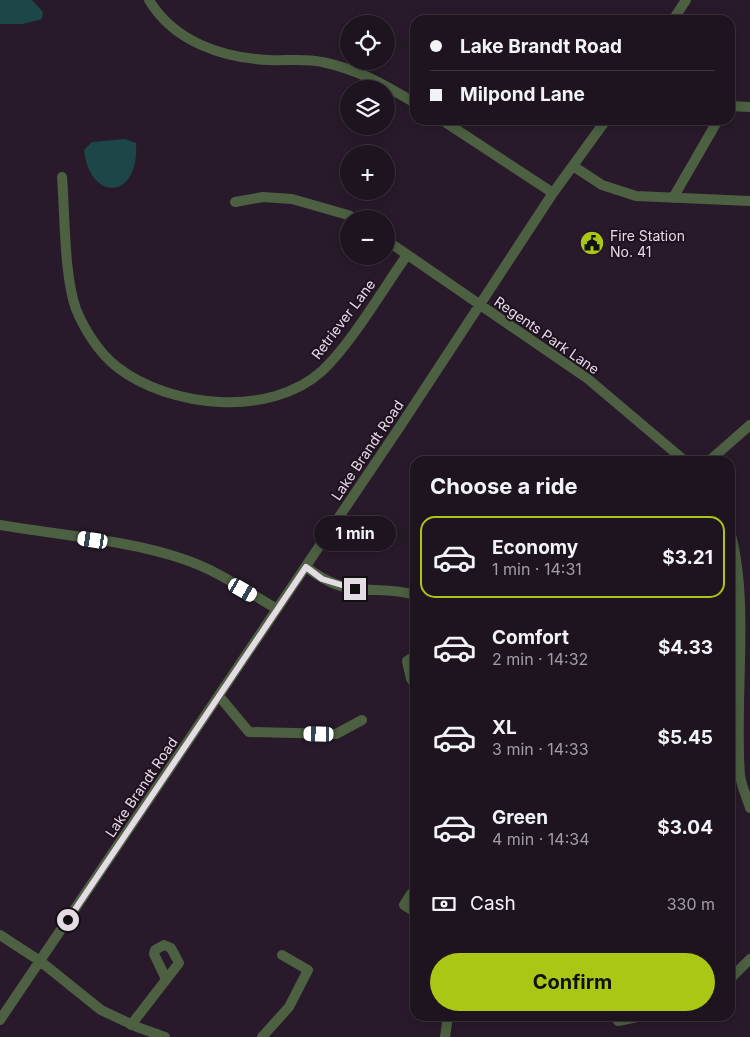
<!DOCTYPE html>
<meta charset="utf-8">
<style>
:root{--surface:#1e1420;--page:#261d29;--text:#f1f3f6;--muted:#a19ea5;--line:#3c333e;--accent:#abc716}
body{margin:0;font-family:Inter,sans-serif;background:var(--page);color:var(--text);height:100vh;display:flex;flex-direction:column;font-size:19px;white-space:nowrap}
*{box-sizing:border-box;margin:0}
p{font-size:16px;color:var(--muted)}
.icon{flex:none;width:28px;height:28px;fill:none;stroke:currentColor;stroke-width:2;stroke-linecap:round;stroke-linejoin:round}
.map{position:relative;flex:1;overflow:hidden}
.sheet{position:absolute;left:410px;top:456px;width:325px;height:565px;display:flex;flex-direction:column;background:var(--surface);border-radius:15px;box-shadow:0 2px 12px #0003,0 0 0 1px var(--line)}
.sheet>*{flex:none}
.top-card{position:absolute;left:410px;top:15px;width:325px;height:110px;border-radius:15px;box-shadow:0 2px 12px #0003,0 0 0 1px var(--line);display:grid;align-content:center;height:110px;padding:0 20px;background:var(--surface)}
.fabs{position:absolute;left:340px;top:15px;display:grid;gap:10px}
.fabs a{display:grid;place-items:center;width:55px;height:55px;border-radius:50%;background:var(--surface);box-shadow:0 2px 12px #0003,0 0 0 1px var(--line);font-size:25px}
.end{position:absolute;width:22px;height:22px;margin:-11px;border:6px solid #e4dbe5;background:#111;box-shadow:0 0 0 2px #111}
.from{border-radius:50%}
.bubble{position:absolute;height:35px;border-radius:18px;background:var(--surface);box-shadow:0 2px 12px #0003,0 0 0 1px var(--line);font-size:16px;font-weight:700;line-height:35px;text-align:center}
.car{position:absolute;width:15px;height:30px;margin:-15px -8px;border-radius:6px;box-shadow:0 0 4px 1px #0007;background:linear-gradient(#fff 24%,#345 0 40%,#fff 0 76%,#345 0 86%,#fff 0)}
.top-card b{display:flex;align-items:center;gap:18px;height:48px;font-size:19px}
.top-card b+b{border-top:1px solid var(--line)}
.top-card i{width:12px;height:12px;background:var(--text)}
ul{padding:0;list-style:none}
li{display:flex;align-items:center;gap:15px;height:82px;margin:0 10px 8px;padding:0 10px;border:2px solid transparent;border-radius:15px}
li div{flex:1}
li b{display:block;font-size:19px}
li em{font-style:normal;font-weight:700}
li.selected{border-color:var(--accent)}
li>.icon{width:45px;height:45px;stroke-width:1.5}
h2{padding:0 20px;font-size:22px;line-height:60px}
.pay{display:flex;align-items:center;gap:12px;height:55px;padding:0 20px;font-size:19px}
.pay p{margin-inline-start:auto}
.action{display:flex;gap:10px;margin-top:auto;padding:10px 20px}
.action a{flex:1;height:58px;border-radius:30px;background:var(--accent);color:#111;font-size:20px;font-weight:700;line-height:58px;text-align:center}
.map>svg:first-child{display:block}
.water{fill:#1c4647}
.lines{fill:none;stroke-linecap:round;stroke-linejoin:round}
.minor{stroke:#4d6042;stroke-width:10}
.route{stroke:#e4dbe5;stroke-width:6}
.labels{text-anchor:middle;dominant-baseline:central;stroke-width:4;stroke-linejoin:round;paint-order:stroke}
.poi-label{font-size:14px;fill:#e4dbe5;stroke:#1f1120;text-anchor:start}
.street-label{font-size:14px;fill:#e4dbe5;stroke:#1f1120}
</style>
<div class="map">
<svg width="750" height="1037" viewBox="0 0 750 1037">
<rect width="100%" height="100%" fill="#281a2a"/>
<path class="water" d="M0,0H32L43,12L42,19L23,24H0Z
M125,139L136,143C140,200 90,203 84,150L92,142Z"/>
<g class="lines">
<path class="minor" d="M149,0C174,42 223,58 269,60C286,61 305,58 322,62C357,69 385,85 415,103
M673,20L686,0
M730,106L750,107
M442,120L553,193
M573,166L602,185L636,196L750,201
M62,177C65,214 64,276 76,309C84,329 99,353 117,367C170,408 270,418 322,371C351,344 383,289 407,255
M673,198L718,120
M235,202L263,197L292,199L348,215L354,219
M386,240L588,379L685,461
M709,461L750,425
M0,525C58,535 128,540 183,559C217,570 246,591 277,609
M730,532C750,600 734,702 740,775C741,785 747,798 750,808
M306,567C321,578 336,587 356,589C376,591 396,589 415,595
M415,656L407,661L411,679L415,684
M219,696L249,732L336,734L362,720
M415,896L411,894L404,905L415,912
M0,935L40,961L101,1010L137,1027L165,1037
M730,979L750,959
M0,1020L401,425L553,193L606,120
M618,1021L642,1016
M131,1025L179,963L171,948L164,945L155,950L154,954L166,979
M262,1037L289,1007L308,970L282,955
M445,1037L448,1016"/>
</g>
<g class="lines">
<path class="route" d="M68,920L306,567L322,579L355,589"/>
</g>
<defs>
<g id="civic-disc" transform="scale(1.25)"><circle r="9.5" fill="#abc716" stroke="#1f1120"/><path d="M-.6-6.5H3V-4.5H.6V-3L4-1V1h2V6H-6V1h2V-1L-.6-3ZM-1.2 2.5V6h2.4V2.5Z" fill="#111"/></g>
</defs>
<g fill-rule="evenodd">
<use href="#civic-disc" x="592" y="243"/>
</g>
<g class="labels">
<g class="poi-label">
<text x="610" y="235">Fire Station<tspan x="610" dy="16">No. 41</tspan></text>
</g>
<g class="street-label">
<text transform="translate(343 319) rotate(-53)">Retriever Lane</text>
<text transform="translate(547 335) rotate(35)">Regents Park Lane</text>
<text transform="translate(367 450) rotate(-56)">Lake Brandt Road</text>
<text transform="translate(141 787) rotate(-56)">Lake Brandt Road</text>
</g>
</g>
</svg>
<div class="fabs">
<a><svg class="icon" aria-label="locate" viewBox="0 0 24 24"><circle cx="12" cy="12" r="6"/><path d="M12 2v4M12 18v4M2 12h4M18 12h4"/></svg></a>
<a><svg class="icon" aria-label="layers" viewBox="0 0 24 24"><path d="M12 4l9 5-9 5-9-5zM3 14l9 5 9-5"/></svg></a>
<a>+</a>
<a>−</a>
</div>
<i class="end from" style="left:68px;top:920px"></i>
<i class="end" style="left:355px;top:589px"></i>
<div class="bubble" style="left:314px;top:516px;width:82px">1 min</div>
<i class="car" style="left:93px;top:540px;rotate:279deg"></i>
<i class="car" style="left:243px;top:590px;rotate:120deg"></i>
<i class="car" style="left:319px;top:734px;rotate:271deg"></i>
<div class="top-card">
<b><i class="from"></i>Lake Brandt Road</b>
<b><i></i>Milpond Lane</b>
</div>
<section class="sheet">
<h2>Choose a ride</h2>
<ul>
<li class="selected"><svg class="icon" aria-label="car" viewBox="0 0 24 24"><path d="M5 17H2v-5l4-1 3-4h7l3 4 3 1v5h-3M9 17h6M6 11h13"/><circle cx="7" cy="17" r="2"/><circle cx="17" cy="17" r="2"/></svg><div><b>Economy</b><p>1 min · 14:31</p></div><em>$3.21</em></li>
<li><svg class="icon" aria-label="car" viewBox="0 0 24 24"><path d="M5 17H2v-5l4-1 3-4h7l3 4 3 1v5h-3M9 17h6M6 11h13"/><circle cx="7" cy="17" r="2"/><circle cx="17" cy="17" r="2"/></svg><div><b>Comfort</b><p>2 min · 14:32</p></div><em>$4.33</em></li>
<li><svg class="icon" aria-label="car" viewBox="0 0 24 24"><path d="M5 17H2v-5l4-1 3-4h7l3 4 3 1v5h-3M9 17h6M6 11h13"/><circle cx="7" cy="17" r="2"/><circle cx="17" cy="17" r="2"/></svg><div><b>XL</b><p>3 min · 14:33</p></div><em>$5.45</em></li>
<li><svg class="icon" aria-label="car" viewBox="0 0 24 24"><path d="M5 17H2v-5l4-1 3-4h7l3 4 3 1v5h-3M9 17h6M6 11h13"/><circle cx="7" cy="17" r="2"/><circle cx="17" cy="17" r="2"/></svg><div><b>Green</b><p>4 min · 14:34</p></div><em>$3.04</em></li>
</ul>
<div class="pay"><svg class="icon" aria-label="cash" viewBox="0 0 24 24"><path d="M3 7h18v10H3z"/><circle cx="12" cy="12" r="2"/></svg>Cash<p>330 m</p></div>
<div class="action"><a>Confirm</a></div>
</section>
</div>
